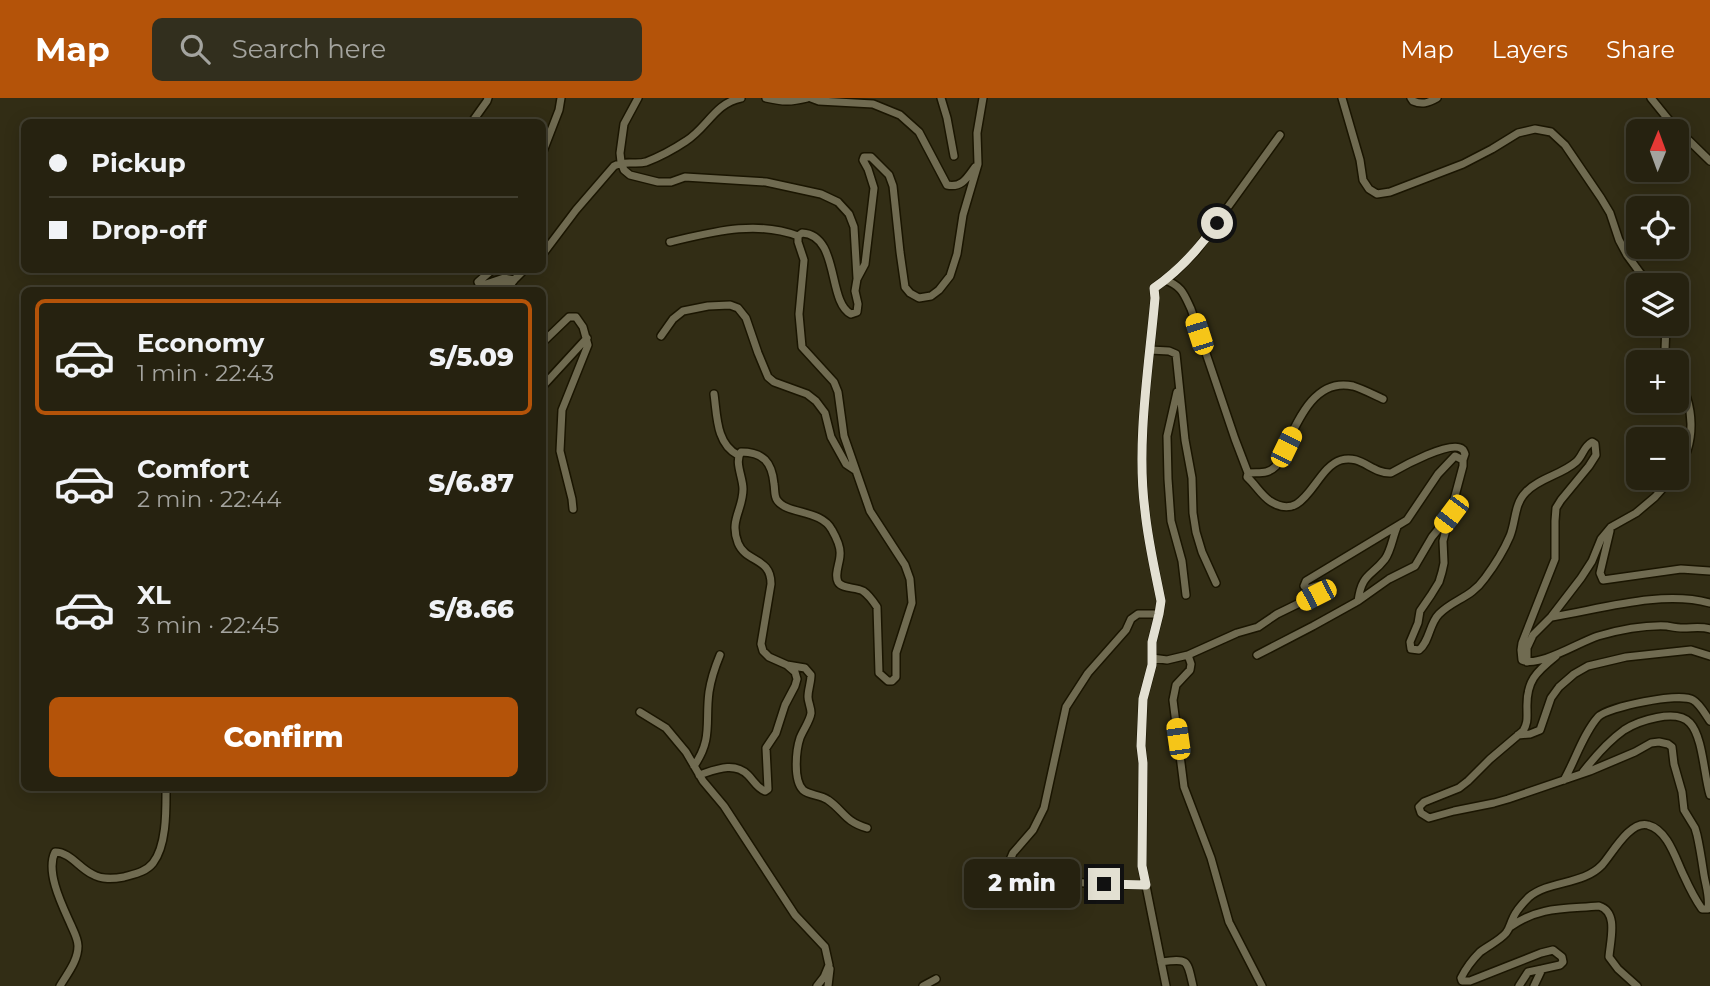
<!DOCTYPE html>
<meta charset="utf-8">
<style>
:root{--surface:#262210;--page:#322f1e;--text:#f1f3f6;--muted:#a4a49f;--line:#423f30;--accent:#b45309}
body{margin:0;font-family:Montserrat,sans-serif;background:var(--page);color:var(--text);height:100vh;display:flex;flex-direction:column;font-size:26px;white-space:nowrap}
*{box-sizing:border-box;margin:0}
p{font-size:23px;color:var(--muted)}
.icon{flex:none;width:38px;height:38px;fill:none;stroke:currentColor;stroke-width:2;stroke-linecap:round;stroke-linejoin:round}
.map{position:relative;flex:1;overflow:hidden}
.drawer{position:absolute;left:21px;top:189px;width:525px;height:504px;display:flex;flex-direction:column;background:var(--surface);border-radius:10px;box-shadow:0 4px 18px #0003,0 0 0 2px var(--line)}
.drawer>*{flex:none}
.hud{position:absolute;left:21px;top:21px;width:525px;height:154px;border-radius:10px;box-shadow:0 4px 18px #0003,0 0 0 2px var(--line);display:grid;align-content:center;height:154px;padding:0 28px;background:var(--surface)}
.needle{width:46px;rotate:1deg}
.tools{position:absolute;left:1626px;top:21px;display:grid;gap:14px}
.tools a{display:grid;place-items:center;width:63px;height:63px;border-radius:10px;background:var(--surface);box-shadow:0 4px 18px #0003,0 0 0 2px var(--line);font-size:35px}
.end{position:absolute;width:32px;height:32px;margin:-16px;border:9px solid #e3e0d2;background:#111;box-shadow:0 0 0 4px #111}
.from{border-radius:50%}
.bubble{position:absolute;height:49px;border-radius:10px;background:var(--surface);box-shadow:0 4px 18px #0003,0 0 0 2px var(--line);font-size:23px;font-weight:800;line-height:49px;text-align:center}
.car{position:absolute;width:21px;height:42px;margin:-21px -10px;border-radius:9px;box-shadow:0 0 5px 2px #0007;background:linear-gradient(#f5c518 24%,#345 0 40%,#f5c518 0 76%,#345 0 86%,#f5c518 0)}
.hud b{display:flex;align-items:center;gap:24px;height:66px;font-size:26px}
.hud b+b{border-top:2px solid var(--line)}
.hud i{width:18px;height:18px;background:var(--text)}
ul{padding:12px 0 0;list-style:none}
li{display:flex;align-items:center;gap:21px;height:116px;margin:0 14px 10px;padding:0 14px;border:4px solid transparent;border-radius:10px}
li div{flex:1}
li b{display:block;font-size:26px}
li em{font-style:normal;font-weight:800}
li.active{border-color:var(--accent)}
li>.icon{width:63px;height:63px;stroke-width:1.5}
.primary-button{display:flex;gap:14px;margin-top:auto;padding:14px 28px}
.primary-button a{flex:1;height:80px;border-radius:10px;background:var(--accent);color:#fff;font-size:28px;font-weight:800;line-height:80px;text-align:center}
header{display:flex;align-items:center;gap:42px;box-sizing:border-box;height:98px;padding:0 35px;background:var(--accent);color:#fff}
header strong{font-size:33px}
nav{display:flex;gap:38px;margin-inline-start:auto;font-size:24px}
.search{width:490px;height:63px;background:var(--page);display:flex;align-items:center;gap:18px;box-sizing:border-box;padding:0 24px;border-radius:10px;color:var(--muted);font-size:26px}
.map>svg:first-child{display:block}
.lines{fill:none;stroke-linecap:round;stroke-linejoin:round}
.minor-casing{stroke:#1a1501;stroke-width:10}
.minor{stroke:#706b51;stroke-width:7}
.route{stroke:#e3e0d2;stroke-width:9}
</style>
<header>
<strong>Map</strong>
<div class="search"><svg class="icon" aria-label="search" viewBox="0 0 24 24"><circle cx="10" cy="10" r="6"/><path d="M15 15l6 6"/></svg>Search here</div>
<nav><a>Map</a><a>Layers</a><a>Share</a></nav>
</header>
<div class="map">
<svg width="1710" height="888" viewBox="0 0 1710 888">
<rect width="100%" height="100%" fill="#322d15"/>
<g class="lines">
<g class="minor-casing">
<path id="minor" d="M638,0L624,26L620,55L621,64L624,72L630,77L658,84H671L685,79L766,84L821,96L838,104L849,116L854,129L857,180
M766,0C783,4 791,4 807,0
M811,0L819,3L873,6L900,17L919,34L947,87C962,90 967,80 975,69
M941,0L947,20L954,58
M1342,0L1360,62L1363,82L1369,91L1377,96L1390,94L1463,66L1492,51L1518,35L1535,31L1551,34L1565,47L1601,100L1610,115L1619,142L1627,157L1649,187
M1411,0L1413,3C1422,7 1428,5 1437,0
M1651,0L1672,26L1710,63
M472,24L487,3L488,0
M542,56L559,12L561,0
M670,144C713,134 756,122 798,138
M542,157L576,112L614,68C624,62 635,67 646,64C659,59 674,51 686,43C707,30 715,5 741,0
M492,172L478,184L480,188L504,180L514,182
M1165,182C1182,188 1184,196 1191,211L1235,341L1248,375
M492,192L500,187L513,182
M507,192L514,182L524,172
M1666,226L1665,252L1668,264
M661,238L673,221L683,213L708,208L730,207L738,210L746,220L758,255L768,279L774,284L807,296L816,303L825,315L831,339L846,366L855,372
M542,245L569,219H576L583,229L588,247L562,312L560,353L572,401L573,411
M1150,252L1169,253L1176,256L1185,342L1192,380L1193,415L1196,434L1202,454L1216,485
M1676,277C1695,307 1697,345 1676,374
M542,289L587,240
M1177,294L1167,338L1168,381L1171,423L1182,463L1186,497
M714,296C717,317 716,346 738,357
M1383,301C1374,297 1363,291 1353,288C1308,278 1293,338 1276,368C1267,377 1260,374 1248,375L1247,379C1255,386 1261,397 1270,403C1306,427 1314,370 1341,362C1361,356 1372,376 1391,375C1403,368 1451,342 1462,351C1464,352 1464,354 1465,356L1463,362
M1610,433L1600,475L1603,482L1681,471L1710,473
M1358,503L1389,481L1415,468L1432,439L1445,423
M1552,519C1601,511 1661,492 1710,505
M1188,557L1191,566L1190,572L1176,587L1173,602L1184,689L1211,760L1229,824L1262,888
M1257,557L1313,528L1358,503C1362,475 1371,479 1385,461C1391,453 1393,438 1397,429
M1152,560L1167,562L1188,557L1237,535L1258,529L1277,516L1316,497L1323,491V488L1319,487L1307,491L1304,488L1306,483L1407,422L1438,376L1455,358L1463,362V368L1443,443L1444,465L1442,474L1439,484L1431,497L1420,513L1418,525L1410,544L1411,551L1419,552C1430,543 1429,526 1439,516C1454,501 1471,500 1485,480C1494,468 1504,452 1510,438C1516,423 1514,406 1526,394C1539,380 1561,377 1576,364C1583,358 1583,349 1592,344L1595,346L1596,357L1589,368L1561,402L1556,410L1555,423V461L1522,545L1521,552L1522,562C1539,570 1579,544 1598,538C1619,532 1645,527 1667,528C1673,529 1678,530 1683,530C1693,530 1701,528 1710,531
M1527,564V550L1533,537L1551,519L1581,480L1592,463L1601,441L1611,429L1636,415L1655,399L1672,380
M787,567L805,570L811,577C811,585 808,591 808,599C808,604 811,609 811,615C810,623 803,632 800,640C796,652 793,682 803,692C810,698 820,696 828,702C844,713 844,723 867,730
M640,614L666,630L686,654L703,683L724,708L795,817L825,849L829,867L824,879L817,888
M1518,637L1530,636L1540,632L1551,600L1559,589L1574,576L1588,568L1626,559L1691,552L1710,558
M694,668C713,641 705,624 709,594C711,581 715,569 720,557
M1583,674C1593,661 1610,642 1624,632C1638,623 1676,610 1690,625C1703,639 1704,678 1710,697
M699,677C715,672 734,663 748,677C754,683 757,690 765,693L768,691L766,650L776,635L785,607L795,588L797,581L795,574L787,567L769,559L763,553L761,546L771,486C771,459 746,465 738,445C729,422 743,412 743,391C743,379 734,364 741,354C763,354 772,364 774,386C775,391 774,398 777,402C787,417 821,411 832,432C836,439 841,449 840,457C840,465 834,476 838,484C842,491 856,489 863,493C869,497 873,503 877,509L879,575L888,583H892L896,579V555L912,505L910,481L905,467L870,413L844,338L838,294L834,284L802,249L799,216L804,162L798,144V138L802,135C840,137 827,204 851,216L857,214L858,206L855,193L857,181L865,166L874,90L868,71L863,62L864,59H871L889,77L893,88L900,154L905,189L910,195L919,200L931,198L939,192L950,178L957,156L963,117L978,66L977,35L983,0
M1564,682C1575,663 1583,636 1598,619C1607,609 1680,594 1693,602C1700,606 1705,616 1710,623
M1146,787H1121L1016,781L1009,776L1007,769L1013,755L1033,732L1044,710L1066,609L1088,575L1126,532L1131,521L1138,516H1159
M1510,829C1539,808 1565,811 1599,808C1619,814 1610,843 1609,859L1618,871L1637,888
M1161,864C1189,860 1187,862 1193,888
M60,888C67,876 78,863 78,848C78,841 74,834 71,827C63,809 45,774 55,754C70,754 79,770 92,776C102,782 113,781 124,779C134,776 146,774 153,765C167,747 166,711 166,690
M828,888L830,871
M923,888L936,881
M1166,888L1142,768L1143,665L1141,648L1143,601L1152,567V544L1159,516L1161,503C1155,473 1148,443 1145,413C1136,345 1149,268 1155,200L1154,190L1175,174L1196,153L1280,37
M1519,888L1528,874L1542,871
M1534,888L1542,871L1560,867L1563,864L1562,859L1553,852L1541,855L1470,883H1462L1461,880C1466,870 1473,861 1480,854C1489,847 1499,843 1506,835C1510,830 1510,826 1513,820C1516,813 1523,805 1529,799C1550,782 1583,787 1602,767C1612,756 1630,722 1648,727C1668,732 1676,762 1684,778C1689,789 1695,801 1702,811H1708C1710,799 1706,789 1704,777C1702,764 1700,750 1697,737L1695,730L1684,712L1682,694L1674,666L1672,649L1668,646L1659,644L1651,645L1635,654L1590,673L1508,701L1494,705L1454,713L1429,720L1421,715L1419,709L1424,704L1459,690L1468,683L1490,661L1523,633C1528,625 1527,620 1527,611C1526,583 1536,574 1556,558"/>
</g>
<use href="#minor" class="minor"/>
</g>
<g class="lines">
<path class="route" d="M1104,786L1146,787L1142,768L1143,665L1141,648L1143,601L1152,567V544L1159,516L1161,503C1155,473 1148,443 1145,413C1136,345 1149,268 1155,200L1154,190C1180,172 1199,151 1217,125"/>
</g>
</svg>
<div class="tools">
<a><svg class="needle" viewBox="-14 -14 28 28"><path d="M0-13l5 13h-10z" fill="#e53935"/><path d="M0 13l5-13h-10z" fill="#a4a49f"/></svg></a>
<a><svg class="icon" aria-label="locate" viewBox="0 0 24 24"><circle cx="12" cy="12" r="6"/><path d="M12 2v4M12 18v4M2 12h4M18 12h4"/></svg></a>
<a><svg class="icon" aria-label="layers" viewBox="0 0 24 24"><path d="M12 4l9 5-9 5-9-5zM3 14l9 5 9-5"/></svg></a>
<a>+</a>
<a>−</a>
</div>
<i class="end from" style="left:1217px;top:125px"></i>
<i class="end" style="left:1104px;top:786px"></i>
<div class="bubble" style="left:964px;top:761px;width:116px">2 min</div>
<i class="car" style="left:1199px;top:236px;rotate:342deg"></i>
<i class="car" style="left:1286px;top:349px;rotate:26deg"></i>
<i class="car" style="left:1451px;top:416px;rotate:217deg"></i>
<i class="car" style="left:1316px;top:497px;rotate:243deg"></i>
<i class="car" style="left:1178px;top:641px;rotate:352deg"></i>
<div class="hud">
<b><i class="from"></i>Pickup</b>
<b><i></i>Drop-off</b>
</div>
<section class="drawer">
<ul>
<li class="active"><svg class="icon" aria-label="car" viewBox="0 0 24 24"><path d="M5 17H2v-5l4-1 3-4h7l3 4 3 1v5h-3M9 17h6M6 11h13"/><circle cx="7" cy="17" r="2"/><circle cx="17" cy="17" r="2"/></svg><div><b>Economy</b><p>1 min · 22:43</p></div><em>S/5.09</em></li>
<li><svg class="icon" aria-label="car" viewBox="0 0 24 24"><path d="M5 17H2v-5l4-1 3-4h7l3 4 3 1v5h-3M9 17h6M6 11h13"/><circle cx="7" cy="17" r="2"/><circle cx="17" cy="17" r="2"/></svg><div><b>Comfort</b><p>2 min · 22:44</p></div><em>S/6.87</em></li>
<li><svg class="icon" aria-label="car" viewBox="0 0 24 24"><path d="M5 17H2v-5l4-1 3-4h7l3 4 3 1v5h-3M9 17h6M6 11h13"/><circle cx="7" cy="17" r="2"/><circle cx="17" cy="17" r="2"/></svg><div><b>XL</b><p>3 min · 22:45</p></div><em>S/8.66</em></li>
</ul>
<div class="primary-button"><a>Confirm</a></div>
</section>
</div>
